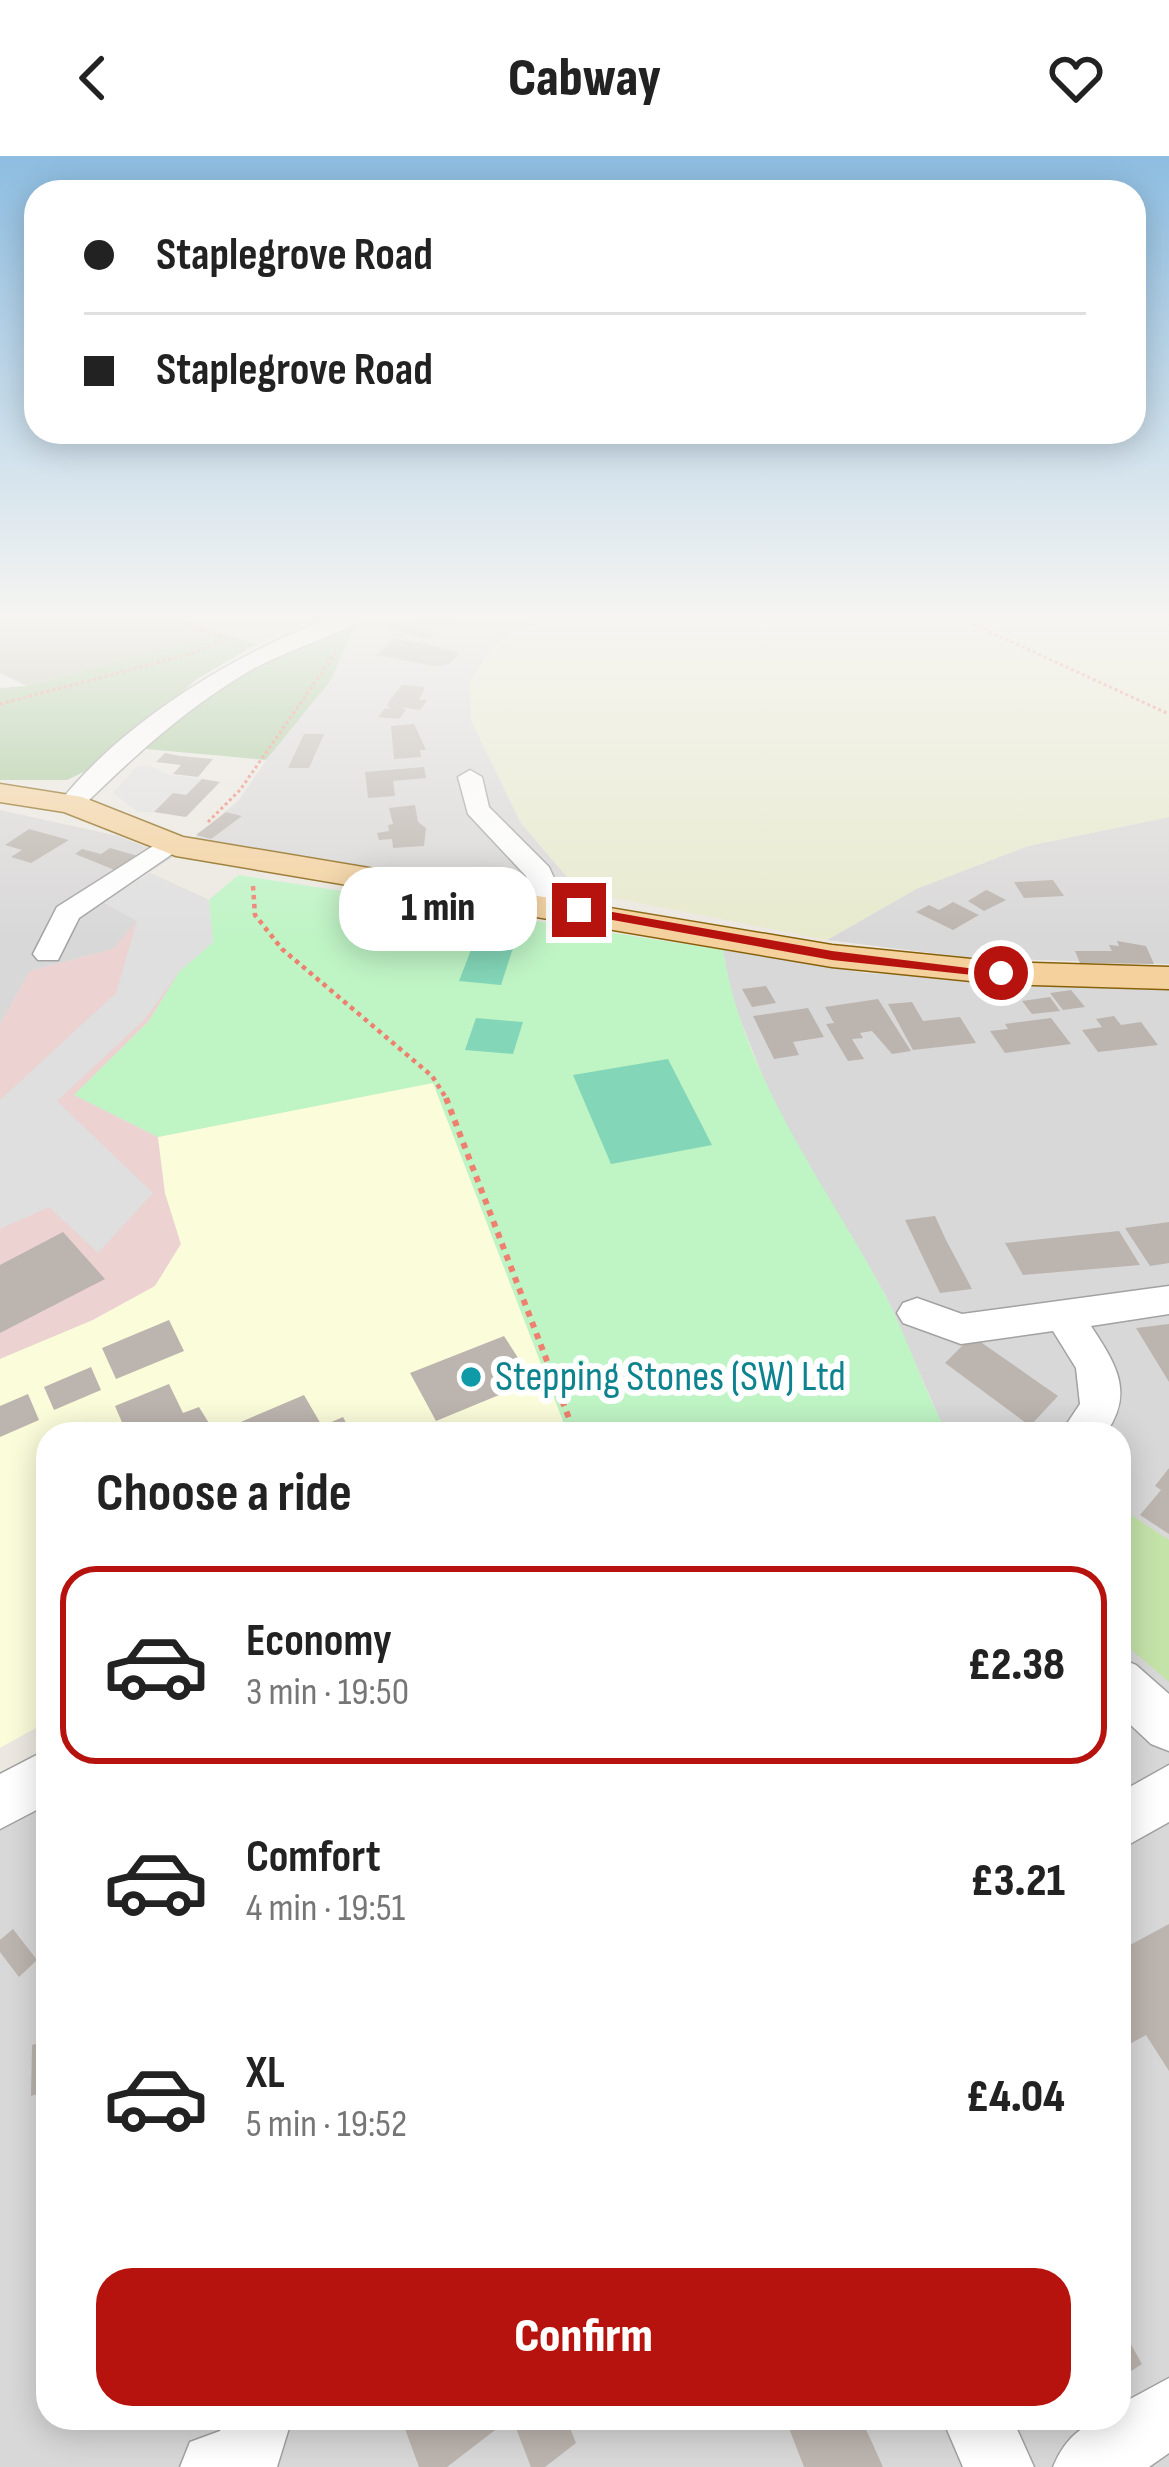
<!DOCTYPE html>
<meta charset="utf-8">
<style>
:root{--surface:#fff;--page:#f6f6f6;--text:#222;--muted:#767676;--line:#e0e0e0;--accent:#b7130e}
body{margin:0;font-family:"Sofia Sans Condensed",sans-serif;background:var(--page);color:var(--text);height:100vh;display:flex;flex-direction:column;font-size:45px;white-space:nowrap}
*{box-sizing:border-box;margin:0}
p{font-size:39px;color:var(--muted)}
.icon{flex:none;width:66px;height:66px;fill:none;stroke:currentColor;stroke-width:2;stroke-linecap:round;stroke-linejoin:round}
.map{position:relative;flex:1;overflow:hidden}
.sheet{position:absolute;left:36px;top:1266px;width:1095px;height:1008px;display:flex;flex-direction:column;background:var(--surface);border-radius:36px;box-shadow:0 6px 30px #0003}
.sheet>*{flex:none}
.banner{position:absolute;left:24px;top:24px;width:1122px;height:264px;border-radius:36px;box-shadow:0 6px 30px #0003;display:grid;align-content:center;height:264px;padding:0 60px;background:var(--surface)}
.end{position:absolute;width:54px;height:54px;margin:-27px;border:15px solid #b7130e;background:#fff;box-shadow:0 0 0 6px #fff}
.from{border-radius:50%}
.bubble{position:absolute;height:84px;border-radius:36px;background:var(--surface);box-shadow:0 6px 30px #0003;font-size:39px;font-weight:800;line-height:84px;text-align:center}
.banner b{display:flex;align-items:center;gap:42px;height:114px;font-size:45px}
.banner b+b{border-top:3px solid var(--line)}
.banner i{width:30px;height:30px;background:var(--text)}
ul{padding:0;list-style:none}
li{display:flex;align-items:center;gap:36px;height:198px;margin:0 24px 18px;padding:0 36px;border:6px solid transparent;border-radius:36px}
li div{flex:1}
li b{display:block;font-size:45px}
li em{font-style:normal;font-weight:800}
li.active{border-color:var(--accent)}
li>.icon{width:108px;height:108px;stroke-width:1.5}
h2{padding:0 60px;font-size:54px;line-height:144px}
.primary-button{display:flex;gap:24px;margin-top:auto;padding:24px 60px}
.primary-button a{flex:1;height:138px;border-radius:36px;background:var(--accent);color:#fff;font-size:48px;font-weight:800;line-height:138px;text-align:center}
header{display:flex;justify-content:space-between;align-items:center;height:156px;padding:0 60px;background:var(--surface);font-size:54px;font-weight:800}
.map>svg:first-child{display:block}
.residential{fill:#d9d8d8}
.commercial{fill:#ecd2d1}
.education{fill:#fbfcda}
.construction{fill:#bfbfad}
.farmland{fill:#e7eacd}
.grass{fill:#c4e3a9}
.forest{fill:#a5c898}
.park{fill:#bff4c5}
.pitch{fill:#84d6b8}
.parking{fill:#dfdfdf}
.building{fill:#bcb4ae}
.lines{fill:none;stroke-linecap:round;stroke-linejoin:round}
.minor-casing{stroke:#a2a2a2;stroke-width:3}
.major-casing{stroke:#87610a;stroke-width:3}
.path-far2{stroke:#ef806f;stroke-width:3;stroke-dasharray:3 3;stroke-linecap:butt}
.path-far1{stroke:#ef806f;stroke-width:4.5;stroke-dasharray:4.5 4.5;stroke-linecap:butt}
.path{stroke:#ef806f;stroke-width:6;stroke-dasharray:6 6;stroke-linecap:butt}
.minor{fill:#fff;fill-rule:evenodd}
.major{fill:#f4d19d;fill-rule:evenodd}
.route{fill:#b7130e}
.culture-dot{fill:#0f9aa8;stroke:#fff;stroke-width:4.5}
.labels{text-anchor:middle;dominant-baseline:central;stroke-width:12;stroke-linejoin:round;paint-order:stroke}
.culture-label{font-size:42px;fill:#0d838f;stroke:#fff;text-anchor:start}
</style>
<header><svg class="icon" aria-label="back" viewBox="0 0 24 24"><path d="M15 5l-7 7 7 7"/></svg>Cabway<svg class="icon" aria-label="heart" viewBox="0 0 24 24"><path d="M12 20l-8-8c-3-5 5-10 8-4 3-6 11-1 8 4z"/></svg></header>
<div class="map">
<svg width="1169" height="2311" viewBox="0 0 1169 2311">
<rect width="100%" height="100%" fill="#ece8e1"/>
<path class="residential" d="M174,458H329L257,488Z
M376,458H552L503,482L469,527L471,564L521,667L579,735L390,717L194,682L238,645L288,573L331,525L357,465Z
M0,654L118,680L173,701L103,745L138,765L113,793L30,815L0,868Z
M1169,661V808L972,802L827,784L916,733L1028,690Z
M723,794L865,817L1169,834V2311H0V1665L48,1640V2262H1119V1278L946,1277L885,1138L779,961L731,840Z"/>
<path class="commercial" d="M150,717L209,744L179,816L149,865L75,939L158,981L165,1037L181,1088L155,1130L93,1164L0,1203V868L30,815L113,793L137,765L102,746Z"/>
<path class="education" d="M433,926L568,1278H48V1565L0,1592V1203L93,1164L155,1130L181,1088L165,1037L158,981Z"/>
<path class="construction" d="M0,458H174L222,477L27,530L0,517Z"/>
<path class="farmland" d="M552,458H1169V661L1028,690L916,733L827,784L579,735L521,667L471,564L469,527L489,494Z"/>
<path class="grass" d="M1119,1351L1169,1384V1526L1119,1483Z"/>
<path class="forest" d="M357,465L331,524L266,604L146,593L184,554L225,521Z
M222,477L257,488L197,523L98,609L67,624H0V532L27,530Z"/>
<path class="park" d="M238,719L723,794C744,923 822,1022 883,1135C908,1181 922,1232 948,1278H568L433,927L158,981L74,939L149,865L179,816L213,786L209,744Z"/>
<path class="pitch" d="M474,786L514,789L501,829L459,825Z
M476,862L523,866L513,898L465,894Z
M668,903L712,989L611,1008L573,919Z"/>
<path class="parking" d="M149,609L166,618L202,623L186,639L173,638L154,656H138L113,637L136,611Z
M150,717L209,744L213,786L179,816L145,863L57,945L153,1037L98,1097L49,1051L0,1073V944L116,837L137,765L102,746Z"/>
<path class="building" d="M416,458H462L438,473L410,460Z
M396,466L437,477L426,483L385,471Z
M395,483L427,488L460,497L449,508L434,510L376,499Z
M402,529L425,531L419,544H427L420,554L401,551L406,554L399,563L378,561L385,552L392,553L387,550L389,545Z
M414,568L426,594H420L421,601L394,603L391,570Z
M304,578H324L309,612H288Z
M165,597L180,600L213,603L198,621L173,618L181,609L156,606Z
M424,611L426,622L393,625L395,640L368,642L365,616Z
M202,623L220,626L186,661L154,656L173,637L186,639Z
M415,649L418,666L426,672L424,690L393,692L392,683L379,684L377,677L389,675L388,669L393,668L389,652Z
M226,656L242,660L211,683L196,679Z
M29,673L69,684L31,707L11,701L22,694L5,689Z
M110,692L138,700L117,715L75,698L82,693L101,698Z
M1053,724L1064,740L1024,742L1014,726Z
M986,734L989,735L1006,744L984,755L968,745Z
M953,746L979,759L953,774L916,756L929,749L939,754Z
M1117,785L1146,790L1154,808L1080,807L1075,795H1112L1109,789L1119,790Z
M766,830L776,847L752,851L742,833Z
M1071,834L1085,851L1063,854L1050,837Z
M1050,841L1060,855L1032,858L1022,845Z
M878,843L911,895L892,898L872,875L860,877L863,882L852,883L864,903L848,905L826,868L834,867L825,851Z
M912,846L923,865L960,861L976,887L913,894L888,848Z
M808,852L824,881L793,886L799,899L774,903L753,860Z
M1114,860L1121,869L1141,866L1158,889L1098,896L1082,874L1102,871L1096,863Z
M1051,862L1071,888L1005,897L990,875L1008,873L1005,868Z
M935,1060L946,1084L972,1133L940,1137L905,1064Z
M1169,1066V1107L1150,1110L1125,1072Z
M1119,1075L1140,1109L1023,1119L1005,1087Z
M63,1076L105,1123L0,1177V1109Z
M169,1164L184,1195L116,1223L102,1192Z
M1169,1168V1226L1136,1172Z
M504,1180L533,1225L436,1265L410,1217Z
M972,1180L1058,1240L1030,1270L945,1207Z
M91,1211L101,1234L54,1254L44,1231Z
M169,1228L183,1257L199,1251L215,1277L304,1239L322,1270L343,1261L352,1278H127L115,1250Z
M28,1238L39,1264L0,1281V1250Z
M1169,1312V1378L1140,1359L1161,1334L1155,1330Z
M1169,1768V1915L1146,1879L1119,1894V1795Z
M13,1773L37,1804L19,1821L0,1796V1784Z
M48,1884V1935L31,1940L32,1889Z
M48,1942V2063L40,2065V1945Z
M1119,2167L1142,2208L1119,2223Z
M401,2262H495L499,2271L447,2311H419Z
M512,2262H566L576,2287L545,2311H531Z
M785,2262H861L883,2311H804Z"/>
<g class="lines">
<g class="minor-casing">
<path id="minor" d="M342,458H370C350,475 283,496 253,513C188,550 133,601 80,653L71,656L58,648C125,563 241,493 342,458Z
M470,614L482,621L489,651L549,711L559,733L547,753H527L523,747L531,733L526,720L468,658L458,621Z
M169,680L182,688L178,694L79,762L58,804H38L33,798L57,751Z
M1169,1130V1158L1091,1170C1116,1208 1135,1237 1105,1278H1060L1080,1248L1076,1212L1053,1175L961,1188L903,1167L897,1157L903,1147L917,1142L962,1158Z
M1119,1502L1136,1509L1169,1538V1595L1151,1588L1119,1558Z
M48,1593V1648L0,1673V1618Z
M1169,1609V1666L1119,1694V1637Z
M1169,2222V2297L1149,2311H1053C1065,2282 1086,2262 1119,2262V2249Z
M224,2262H292L277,2311H180L190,2286L220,2275Z
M942,2262H1012L1034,2311H963Z"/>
</g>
<g class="major-casing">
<path id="major" d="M0,628L82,641L183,681L832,789L1001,806L1169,811V833L1001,828L832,811L176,700L64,656L0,646Z"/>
</g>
<path class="path-far2" d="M163,458L227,483
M951,458L1169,558
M0,548L190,498L227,483
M208,666L240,634L336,496"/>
<path class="path-far1" d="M253,730L255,759L282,793L432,920L448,945"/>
<path class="path" d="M446,942L575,1278"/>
<use href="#minor" class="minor"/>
<use href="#major" class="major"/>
</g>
<linearGradient id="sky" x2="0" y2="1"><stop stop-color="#8dbde1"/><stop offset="0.59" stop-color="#f6f5f2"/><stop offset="1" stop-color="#f6f5f2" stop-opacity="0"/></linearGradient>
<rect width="1169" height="781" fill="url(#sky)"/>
<path class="route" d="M579,750L832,795L1008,817L1001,822L832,804L574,757Z"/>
<circle class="culture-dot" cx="471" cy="1221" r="12"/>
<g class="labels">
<g class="culture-label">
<text x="495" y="1221">Stepping Stones (SW) Ltd</text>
</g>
</g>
</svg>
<i class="end from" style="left:1001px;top:817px"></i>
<i class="end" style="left:579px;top:754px"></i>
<div class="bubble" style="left:339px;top:711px;width:198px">1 min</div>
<div class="banner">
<b><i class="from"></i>Staplegrove Road</b>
<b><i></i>Staplegrove Road</b>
</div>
<section class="sheet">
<h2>Choose a ride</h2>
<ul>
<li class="active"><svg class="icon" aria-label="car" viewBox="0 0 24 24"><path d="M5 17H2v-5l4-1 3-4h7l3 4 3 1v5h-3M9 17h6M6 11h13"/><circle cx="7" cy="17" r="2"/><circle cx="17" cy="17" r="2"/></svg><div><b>Economy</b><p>3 min · 19:50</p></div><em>£2.38</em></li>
<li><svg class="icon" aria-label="car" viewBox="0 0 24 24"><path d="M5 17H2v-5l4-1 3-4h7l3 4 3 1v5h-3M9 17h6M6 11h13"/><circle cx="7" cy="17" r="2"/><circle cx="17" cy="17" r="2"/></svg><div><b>Comfort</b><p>4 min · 19:51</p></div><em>£3.21</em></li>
<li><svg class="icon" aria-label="car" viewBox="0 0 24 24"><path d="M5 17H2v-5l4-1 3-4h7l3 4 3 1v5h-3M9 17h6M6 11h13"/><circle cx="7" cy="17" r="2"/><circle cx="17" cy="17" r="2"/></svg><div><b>XL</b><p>5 min · 19:52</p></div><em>£4.04</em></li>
</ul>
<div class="primary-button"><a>Confirm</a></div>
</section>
</div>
